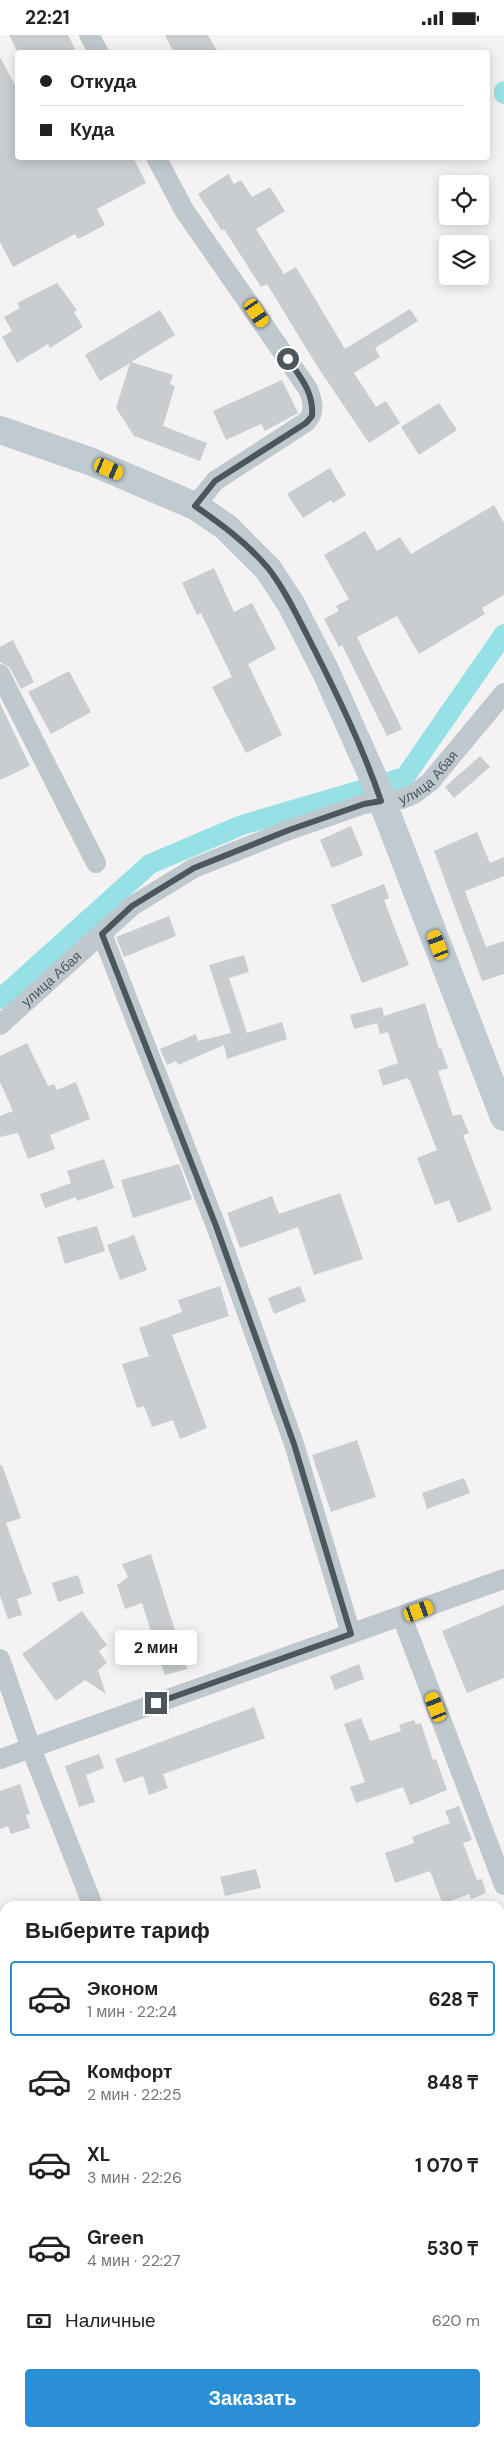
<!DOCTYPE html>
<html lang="ru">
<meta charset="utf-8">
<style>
:root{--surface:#fff;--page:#f6f6f6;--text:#222;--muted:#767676;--line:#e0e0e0;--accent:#2a8fd5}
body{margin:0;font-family:"DM Sans",sans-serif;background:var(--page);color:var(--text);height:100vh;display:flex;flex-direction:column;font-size:19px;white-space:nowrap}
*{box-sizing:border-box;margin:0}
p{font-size:16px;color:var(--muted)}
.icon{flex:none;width:28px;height:28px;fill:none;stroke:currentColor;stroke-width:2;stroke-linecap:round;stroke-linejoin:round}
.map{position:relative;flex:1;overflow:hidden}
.side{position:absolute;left:0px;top:1866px;width:505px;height:536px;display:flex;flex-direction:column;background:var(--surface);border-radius:15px 15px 0 0;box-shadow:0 2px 12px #0003}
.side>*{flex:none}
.banner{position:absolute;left:15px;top:15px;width:475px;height:110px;border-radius:5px;box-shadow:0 2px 12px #0003;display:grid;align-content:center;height:110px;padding:0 25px;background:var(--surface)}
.tools{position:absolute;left:439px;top:140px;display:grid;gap:10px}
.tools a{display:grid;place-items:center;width:50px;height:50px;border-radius:5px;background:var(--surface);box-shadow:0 2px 12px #0003;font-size:25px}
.end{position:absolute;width:22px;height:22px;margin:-11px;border:6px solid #4b575d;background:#fff;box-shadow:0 0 0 2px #fff}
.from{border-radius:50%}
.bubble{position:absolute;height:35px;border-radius:5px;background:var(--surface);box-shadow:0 2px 12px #0003;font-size:16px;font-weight:700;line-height:35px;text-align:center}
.car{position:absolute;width:15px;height:30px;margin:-15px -8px;border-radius:6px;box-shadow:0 0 4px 1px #0007;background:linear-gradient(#f5c518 24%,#345 0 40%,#f5c518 0 76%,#345 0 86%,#f5c518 0)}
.banner b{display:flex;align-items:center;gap:18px;height:48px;font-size:19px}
.banner b+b{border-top:1px solid var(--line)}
.banner i{width:12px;height:12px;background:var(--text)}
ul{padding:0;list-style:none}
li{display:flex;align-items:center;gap:15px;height:75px;margin:0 10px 8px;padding:0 15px;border:2px solid transparent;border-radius:5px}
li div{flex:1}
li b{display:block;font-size:19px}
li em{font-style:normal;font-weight:700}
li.current{border-color:var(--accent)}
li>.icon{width:45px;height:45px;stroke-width:1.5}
h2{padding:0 25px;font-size:22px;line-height:60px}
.pay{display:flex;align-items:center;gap:12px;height:55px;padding:0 25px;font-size:19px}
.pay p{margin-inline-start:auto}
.button{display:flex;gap:10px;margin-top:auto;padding:10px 25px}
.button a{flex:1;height:58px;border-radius:5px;background:var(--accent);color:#fff;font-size:20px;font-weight:700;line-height:58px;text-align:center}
.status{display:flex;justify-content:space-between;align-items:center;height:35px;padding:0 25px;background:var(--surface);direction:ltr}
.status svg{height:14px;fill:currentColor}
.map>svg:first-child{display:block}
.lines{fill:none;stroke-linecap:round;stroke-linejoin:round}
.stream{stroke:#96e1e5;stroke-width:5.5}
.canal{stroke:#96e1e5;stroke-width:20}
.building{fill:#c9cdd0}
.street{stroke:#bfc8cd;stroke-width:20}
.secondary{stroke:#bfcbd1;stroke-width:28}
.route{stroke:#4b575d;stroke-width:6}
.labels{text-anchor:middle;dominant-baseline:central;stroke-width:4;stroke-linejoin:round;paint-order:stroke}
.street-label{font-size:14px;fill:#4b575d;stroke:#fff}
</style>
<div class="status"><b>22:21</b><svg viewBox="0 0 49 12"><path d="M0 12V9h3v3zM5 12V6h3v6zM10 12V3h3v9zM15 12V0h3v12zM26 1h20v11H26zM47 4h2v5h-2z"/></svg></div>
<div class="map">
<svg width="504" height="2402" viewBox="0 0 504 2402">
<rect width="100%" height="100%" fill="#f4f2f2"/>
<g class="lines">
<path class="stream" d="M500,2191L504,2190
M0,2379L5,2377"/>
<path class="canal" d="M504,56V59
M0,964L150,829L242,790L405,742L504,599"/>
</g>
<path class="building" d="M9,0H68L77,18H18Z
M165,0H208L218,18H174Z
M0,22L18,56V122H133L146,148L97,174L105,190L78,204L75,199L13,232L0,207Z
M228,139L234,149L241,145L252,162L270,152L285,176L256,194L284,239L296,232L345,314L410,274L418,286L375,313L380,322L354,338L376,372L386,366L400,388L369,408L317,331L267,249L261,252L224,194L222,196L198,159Z
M57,248L77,275L74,277L83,292L50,313L48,309L17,328L2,302L12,296L4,282L20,273L17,268Z
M160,275L175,300L131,327L173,340L170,349L175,351L163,391L207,408L200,426L134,401L116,373L130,328L100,346L85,320Z
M282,345L298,378L265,396L261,389L226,405L213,376Z
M439,368L457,395L419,420L401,392Z
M330,433L346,460L333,468L331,465L303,483L287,459Z
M494,470L504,488V560L482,573L485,579L419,619L397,581L357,602L402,694L387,701L342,610L339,612L324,584L339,576L336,571L349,564L324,520L365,496L377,516L400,502L411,519Z
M214,533L234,577L252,568L276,614L248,629L282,700L246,718L212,652L232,642L201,578L197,580L182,548Z
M13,605L34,647L21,654L10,633L0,627V612Z
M69,636L91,677L51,699L28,657Z
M0,668L30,731L0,745Z
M480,721L490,732L454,763L445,752Z
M351,791L363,820L332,833L320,805Z
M477,797L490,828L504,822V841L465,856L486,912L504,906V939L482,946L434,816Z
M384,849L389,863L384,865L409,930L362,948L331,870Z
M169,881L176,901L124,922L116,902Z
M244,920L249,937L229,943L247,998L282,987L287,1004L227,1024L224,1010L178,1030L176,1026L167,1030L160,1014L196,999L198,1006L231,998L209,930Z
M425,968L439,1014L441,1013L448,1033L438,1036L453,1081L461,1079L469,1098L463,1100L492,1175L458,1188L449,1165L435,1170L417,1123L437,1115L410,1046L407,1043L383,1051L378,1035L398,1028L388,997L380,999L377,988L354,994L350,980L382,972L384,981Z
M27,1008L48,1051L54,1049L57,1055L76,1047L90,1084L50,1100L55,1114L28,1124L18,1098L0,1102V1081L13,1076L0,1047V1021Z
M104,1124L114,1153L77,1166L76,1162L45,1173L40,1159L71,1148L67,1136Z
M179,1129L192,1164L133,1183L121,1145Z
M340,1158L363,1224L314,1240L298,1192L240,1213L227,1178L272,1161L279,1179Z
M97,1191L105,1216L65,1229L57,1202Z
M134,1200L147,1235L120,1245L107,1210Z
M220,1251L229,1281L172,1300L207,1393L180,1404L173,1385L152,1392L144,1371L137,1373L122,1329L149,1321L139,1293L182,1277L178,1265Z
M300,1251L306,1266L274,1279L268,1263Z
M357,1405L376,1462L331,1477L312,1420Z
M2,1430L21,1483L6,1488L32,1559L17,1564L22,1580L8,1584L0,1561V1431Z
M464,1443L470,1458L427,1474L422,1458Z
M151,1519L187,1634L165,1640L142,1568L125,1574L117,1550L128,1542L122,1529Z
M78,1540L84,1558L58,1567L52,1548Z
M504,1570V1643L467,1658L442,1596Z
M82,1576L107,1610L99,1616L107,1628L98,1635L106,1659L85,1645L56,1666L22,1619Z
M359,1629L364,1644L335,1655L330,1641Z
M254,1672L265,1703L163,1739L168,1753L149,1760L143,1741L124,1748L115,1724Z
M361,1683L370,1706L401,1696L399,1690L414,1685L416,1689L421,1688L433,1725L436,1724L447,1755L410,1770L403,1752L356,1768L350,1752L365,1747L344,1689Z
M99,1719L104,1733L86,1740L95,1767L79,1772L65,1731Z
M20,1749L30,1779L26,1780L30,1793L11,1799L8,1791L0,1794V1756Z
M459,1771L472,1805L463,1808L477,1845L482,1844L486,1858L471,1864L469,1859L443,1869L430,1836L395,1848L385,1818L414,1808L412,1802L450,1788L445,1776Z
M256,1834L261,1853L225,1861L220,1842Z"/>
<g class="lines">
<g class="street">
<path d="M89,0L99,18"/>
<path d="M156,122L184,175L308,354C313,367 316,377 306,387L215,446L195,471"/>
<path d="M0,639L96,828"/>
<path d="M102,899L216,1191L294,1409L351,1599"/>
<path id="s1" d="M0,990L132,871L194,833L289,795L364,769L402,764L414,759L430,747L504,658"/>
<path d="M402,1582L504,1850"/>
<path d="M0,1624L31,1713L93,1871"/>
<path d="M0,1724L504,1544"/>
<path d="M0,2392L5,2390"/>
<path d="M292,2398L293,2402"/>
</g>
<path class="secondary" d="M0,395L92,427L195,471L226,492L268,534L291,569L326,637L372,740L504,1082"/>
</g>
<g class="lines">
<path class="route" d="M156,1668L351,1599L294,1409L216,1191L102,899L132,871L194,833L289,795L364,769L381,766C362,710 335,655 308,602C296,579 284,553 268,533C247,508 221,489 195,471L215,446L306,388L312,381C314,357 300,342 288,324"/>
</g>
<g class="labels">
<g class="street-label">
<text stroke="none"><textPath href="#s1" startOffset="505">улица Абая</textPath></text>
<text stroke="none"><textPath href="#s1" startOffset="69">улица Абая</textPath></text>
</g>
</g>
</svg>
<div class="tools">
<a><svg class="icon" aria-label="locate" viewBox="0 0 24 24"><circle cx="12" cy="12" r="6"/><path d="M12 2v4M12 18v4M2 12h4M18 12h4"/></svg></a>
<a><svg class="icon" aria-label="layers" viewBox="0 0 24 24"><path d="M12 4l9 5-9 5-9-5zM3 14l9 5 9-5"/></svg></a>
</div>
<i class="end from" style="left:288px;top:324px"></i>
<i class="end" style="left:156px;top:1668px"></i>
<div class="bubble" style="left:115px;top:1595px;width:82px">2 мин</div>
<i class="car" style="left:257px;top:278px;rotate:146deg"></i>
<i class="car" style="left:109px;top:434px;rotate:113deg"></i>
<i class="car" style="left:438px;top:910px;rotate:339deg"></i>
<i class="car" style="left:419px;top:1576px;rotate:70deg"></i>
<i class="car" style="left:436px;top:1672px;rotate:339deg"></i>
<div class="banner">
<b><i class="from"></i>Откуда</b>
<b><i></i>Куда</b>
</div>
<section class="side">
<h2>Выберите тариф</h2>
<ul>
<li class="current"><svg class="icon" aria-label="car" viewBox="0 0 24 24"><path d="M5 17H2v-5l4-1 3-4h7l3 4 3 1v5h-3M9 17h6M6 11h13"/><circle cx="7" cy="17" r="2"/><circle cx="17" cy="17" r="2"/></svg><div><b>Эконом</b><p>1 мин · 22:24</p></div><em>628 ₸</em></li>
<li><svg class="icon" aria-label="car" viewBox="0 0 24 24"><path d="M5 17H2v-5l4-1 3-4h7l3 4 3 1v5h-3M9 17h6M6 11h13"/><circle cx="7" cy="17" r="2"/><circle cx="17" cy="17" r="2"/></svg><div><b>Комфорт</b><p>2 мин · 22:25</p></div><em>848 ₸</em></li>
<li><svg class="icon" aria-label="car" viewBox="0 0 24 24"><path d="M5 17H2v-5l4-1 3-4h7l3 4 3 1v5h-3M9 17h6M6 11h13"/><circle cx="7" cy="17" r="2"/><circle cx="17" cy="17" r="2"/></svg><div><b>XL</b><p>3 мин · 22:26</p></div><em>1 070 ₸</em></li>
<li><svg class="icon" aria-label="car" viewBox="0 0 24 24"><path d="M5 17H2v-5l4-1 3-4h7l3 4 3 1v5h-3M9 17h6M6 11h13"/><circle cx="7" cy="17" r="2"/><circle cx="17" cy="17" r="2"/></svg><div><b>Green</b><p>4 мин · 22:27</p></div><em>530 ₸</em></li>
</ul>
<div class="pay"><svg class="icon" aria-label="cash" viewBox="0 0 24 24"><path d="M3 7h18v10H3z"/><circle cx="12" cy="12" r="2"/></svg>Наличные<p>620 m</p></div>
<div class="button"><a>Заказать</a></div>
</section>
</div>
